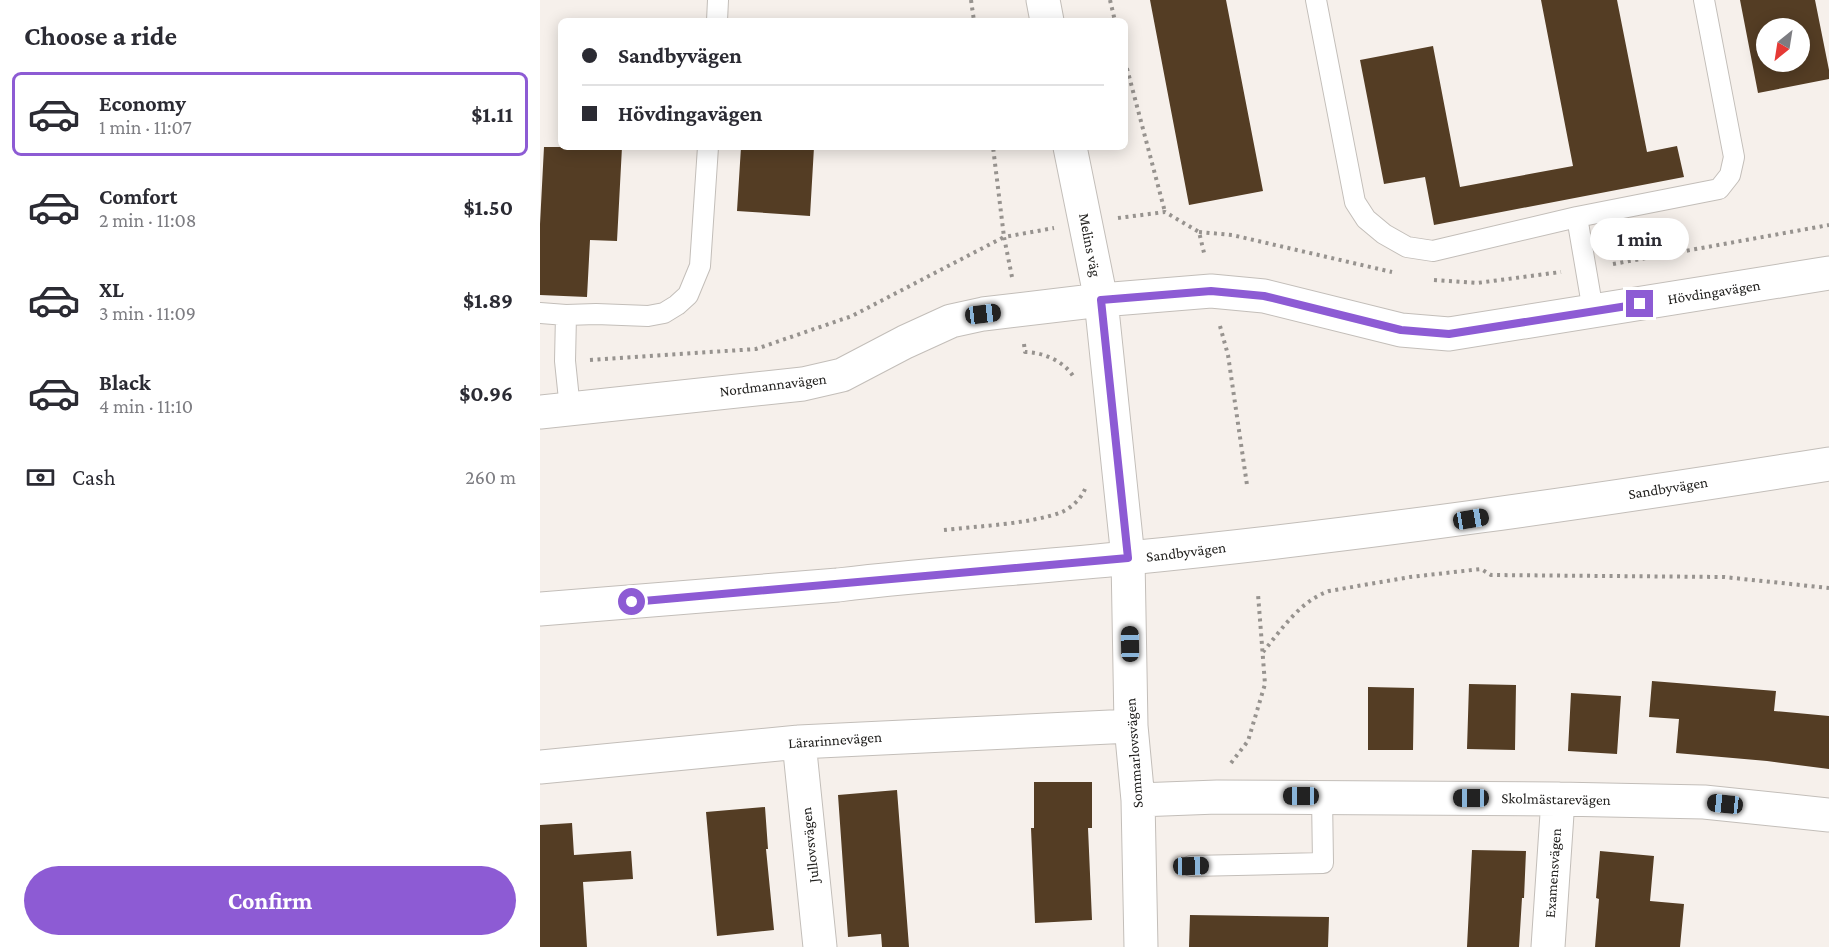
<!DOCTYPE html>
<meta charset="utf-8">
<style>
:root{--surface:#fff;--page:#f7f7f7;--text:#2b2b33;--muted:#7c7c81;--line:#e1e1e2;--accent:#8d5bd4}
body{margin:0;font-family:"Crimson Pro",serif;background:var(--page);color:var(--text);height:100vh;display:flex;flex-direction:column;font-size:22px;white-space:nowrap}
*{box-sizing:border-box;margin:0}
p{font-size:20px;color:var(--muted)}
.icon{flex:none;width:33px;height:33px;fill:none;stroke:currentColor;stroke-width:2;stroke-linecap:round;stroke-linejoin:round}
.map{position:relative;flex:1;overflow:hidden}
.panel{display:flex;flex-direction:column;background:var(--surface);width:540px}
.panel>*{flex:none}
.banner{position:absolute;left:18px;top:18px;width:570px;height:132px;border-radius:9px;box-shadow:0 3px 15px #0003;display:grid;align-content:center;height:132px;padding:0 24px;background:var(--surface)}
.needle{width:39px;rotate:210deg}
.fabs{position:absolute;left:1216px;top:18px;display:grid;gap:12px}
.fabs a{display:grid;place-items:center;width:54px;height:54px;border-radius:50%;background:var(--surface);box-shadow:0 3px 15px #0003;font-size:30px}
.end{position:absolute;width:27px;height:27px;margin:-14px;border:8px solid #8d5bd4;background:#fff;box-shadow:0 0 0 3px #fff}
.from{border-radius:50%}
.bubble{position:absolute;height:42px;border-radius:21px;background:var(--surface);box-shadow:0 3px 15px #0003;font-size:20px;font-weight:700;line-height:42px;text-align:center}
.car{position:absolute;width:18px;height:36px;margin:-18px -9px;border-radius:8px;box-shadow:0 0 4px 2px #0007;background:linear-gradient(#222 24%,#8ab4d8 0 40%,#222 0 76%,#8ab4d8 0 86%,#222 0)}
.banner b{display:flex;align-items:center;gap:21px;height:57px;font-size:22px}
.banner b+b{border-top:2px solid var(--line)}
.banner i{width:15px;height:15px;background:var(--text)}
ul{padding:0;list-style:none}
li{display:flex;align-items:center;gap:18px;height:84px;margin:0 12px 9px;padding:0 12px;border:3px solid transparent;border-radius:9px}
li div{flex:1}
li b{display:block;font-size:22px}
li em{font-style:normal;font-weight:700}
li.current{border-color:var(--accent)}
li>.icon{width:54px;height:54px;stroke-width:1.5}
h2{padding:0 24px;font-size:27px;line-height:72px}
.pay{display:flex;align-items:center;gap:15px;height:66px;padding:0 24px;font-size:22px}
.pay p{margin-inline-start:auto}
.button{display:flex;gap:12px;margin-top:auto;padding:12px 24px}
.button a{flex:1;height:69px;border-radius:36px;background:var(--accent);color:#fff;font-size:24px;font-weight:700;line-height:69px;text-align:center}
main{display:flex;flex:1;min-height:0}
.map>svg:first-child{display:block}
.building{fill:#543d24;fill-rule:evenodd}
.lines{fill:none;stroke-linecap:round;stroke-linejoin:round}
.lane-casing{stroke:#c3beb9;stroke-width:22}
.street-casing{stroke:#c3beb9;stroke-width:35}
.secondary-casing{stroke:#c3beb9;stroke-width:35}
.path{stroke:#97938f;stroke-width:4;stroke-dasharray:3 4.5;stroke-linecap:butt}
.lane{stroke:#fff;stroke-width:20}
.street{stroke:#fff;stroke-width:33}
.secondary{stroke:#fff;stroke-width:33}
.route{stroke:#8d5bd4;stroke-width:8}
.labels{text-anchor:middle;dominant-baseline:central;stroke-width:6;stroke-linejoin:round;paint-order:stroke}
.street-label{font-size:15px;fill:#22211f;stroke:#fff}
</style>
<main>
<section class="panel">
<h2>Choose a ride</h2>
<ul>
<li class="current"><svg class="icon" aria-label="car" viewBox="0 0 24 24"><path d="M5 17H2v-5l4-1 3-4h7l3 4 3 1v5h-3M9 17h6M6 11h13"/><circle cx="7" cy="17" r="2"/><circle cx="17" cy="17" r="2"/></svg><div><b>Economy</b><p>1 min · 11:07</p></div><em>$1.11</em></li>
<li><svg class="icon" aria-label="car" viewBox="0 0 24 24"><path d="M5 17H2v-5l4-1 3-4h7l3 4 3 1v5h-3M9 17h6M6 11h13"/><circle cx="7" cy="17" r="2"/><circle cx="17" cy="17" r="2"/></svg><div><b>Comfort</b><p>2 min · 11:08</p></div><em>$1.50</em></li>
<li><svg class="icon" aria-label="car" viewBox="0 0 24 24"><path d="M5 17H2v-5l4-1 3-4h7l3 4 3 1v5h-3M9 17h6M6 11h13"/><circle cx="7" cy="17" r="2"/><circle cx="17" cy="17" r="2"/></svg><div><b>XL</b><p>3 min · 11:09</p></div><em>$1.89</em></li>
<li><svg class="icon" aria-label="car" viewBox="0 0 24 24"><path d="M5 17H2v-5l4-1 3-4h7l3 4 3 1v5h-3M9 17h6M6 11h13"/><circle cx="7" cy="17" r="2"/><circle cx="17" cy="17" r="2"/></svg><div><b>Black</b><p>4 min · 11:10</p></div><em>$0.96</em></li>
</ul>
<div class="pay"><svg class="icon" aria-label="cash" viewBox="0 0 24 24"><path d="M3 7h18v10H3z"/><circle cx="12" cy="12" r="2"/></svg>Cash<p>260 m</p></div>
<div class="button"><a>Confirm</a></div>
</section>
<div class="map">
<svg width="1289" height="947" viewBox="0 0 1289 947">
<rect width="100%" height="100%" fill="#f6f0eb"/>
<path class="building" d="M610,0H686L723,191L649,205Z
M1001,0H1077L1107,152L1137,146L1144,177L894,225L885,177L844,184L820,60L893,46L920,187L1033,166Z
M1200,0H1275L1289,70V79L1218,93ZM1227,28H1260V62H1227Z
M4,147H82L77,241L50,240L47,297L0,295V224Z
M201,147H274L270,216L197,211Z
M1112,681L1236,691L1234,711L1289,716V769L1227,761L1136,753L1139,719L1109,717Z
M929,684L976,685L975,750L927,749Z
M828,687L874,688L873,750H828Z
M1031,693L1081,696L1077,754L1028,751Z
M494,782H552V828H548L552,920L495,923L491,828H494Z
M357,790L369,947H342L341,934L308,937L298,795Z
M225,807L228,849H226L234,930L177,936L166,812Z
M32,823L34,855L91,851L93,879L43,882L47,947H0V825Z
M932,850L986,851L984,898H982L979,947H927Z
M1060,851L1114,856L1110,901L1144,904L1140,947H1055L1059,899L1056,898Z
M650,915L789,917L788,947H649Z"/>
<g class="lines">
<g class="lane-casing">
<path id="lane" d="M776,0L815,202L826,219L844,234L867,247L893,251L1037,217L1179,189L1190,175L1194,157L1164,0
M177,21L178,0
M1037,217L1053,311
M0,313L26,315L25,361L30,409
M26,315L56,314L108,316L124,313L137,305L148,295L160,266L168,147
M651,866L783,863L782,796"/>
</g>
<g class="street-casing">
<path id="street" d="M503,0L507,21
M530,147L561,300L588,558L591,726L598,800L601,947
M0,412L263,384L302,375L365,342L411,321L443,314L561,300L671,291L724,296L861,330L909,334L1289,273
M259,742L280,947
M0,767L259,742L591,726
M598,800L677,797L1018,799L1164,802L1289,815
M1008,947L1018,799"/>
</g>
<g class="secondary-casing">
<path id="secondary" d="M0,609L298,585C395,573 492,568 588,558C823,535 1056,501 1289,464"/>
</g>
<path class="path" d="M431,0L434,21
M570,0L575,21
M585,61L625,212
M578,218L625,212L659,232L665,257
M659,232L692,235L852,272
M1073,264L1289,225
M472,277L464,237L514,228
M894,280L937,283L1021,272
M680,326L688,355L707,485
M484,344L485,352C502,352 524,361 533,376
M50,360L216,349L312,316L464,237L453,147
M404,530C439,526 490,524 522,512C531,508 541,499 545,489
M723,652C742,629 760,601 789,591L870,577L941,569L951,575L1184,577L1289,588
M691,763L708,741L725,684L718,594"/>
<use href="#lane" class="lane"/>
<use href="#street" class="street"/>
<use href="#secondary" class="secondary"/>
</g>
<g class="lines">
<path class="route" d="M92,602L588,558L561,300L671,291L724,296L861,330L909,334L1100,304"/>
</g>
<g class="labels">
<g class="street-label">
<text transform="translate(550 245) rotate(79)">Melins väg</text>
<text transform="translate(1174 292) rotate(-9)">Hövdingavägen</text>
<text transform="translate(233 385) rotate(-7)">Nordmannavägen</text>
<text transform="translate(1128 488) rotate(-9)">Sandbyvägen</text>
<text transform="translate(646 552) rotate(-7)">Sandbyvägen</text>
<text transform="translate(295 740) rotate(-4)">Lärarinnevägen</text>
<text transform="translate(594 753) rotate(-94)">Sommarlovsvägen</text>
<text transform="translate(1016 799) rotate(1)">Skolmästarevägen</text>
<text transform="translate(270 845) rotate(-96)">Jullovsvägen</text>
<text transform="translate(1013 873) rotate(-86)">Examensvägen</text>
</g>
</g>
</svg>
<div class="fabs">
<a><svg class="needle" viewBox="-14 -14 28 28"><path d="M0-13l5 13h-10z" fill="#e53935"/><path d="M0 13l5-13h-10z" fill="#7c7c81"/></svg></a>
</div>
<i class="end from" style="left:92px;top:602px"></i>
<i class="end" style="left:1100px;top:304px"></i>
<div class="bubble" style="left:1050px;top:218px;width:99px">1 min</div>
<i class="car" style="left:443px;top:314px;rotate:83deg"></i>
<i class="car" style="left:931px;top:519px;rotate:81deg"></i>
<i class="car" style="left:590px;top:644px;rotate:359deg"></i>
<i class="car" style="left:761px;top:796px;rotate:270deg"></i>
<i class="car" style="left:931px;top:798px;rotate:270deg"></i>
<i class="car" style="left:1185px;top:804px;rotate:276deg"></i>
<i class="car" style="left:651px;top:866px;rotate:89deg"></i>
<div class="banner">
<b><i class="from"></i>Sandbyvägen</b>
<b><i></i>Hövdingavägen</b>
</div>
</div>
</main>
